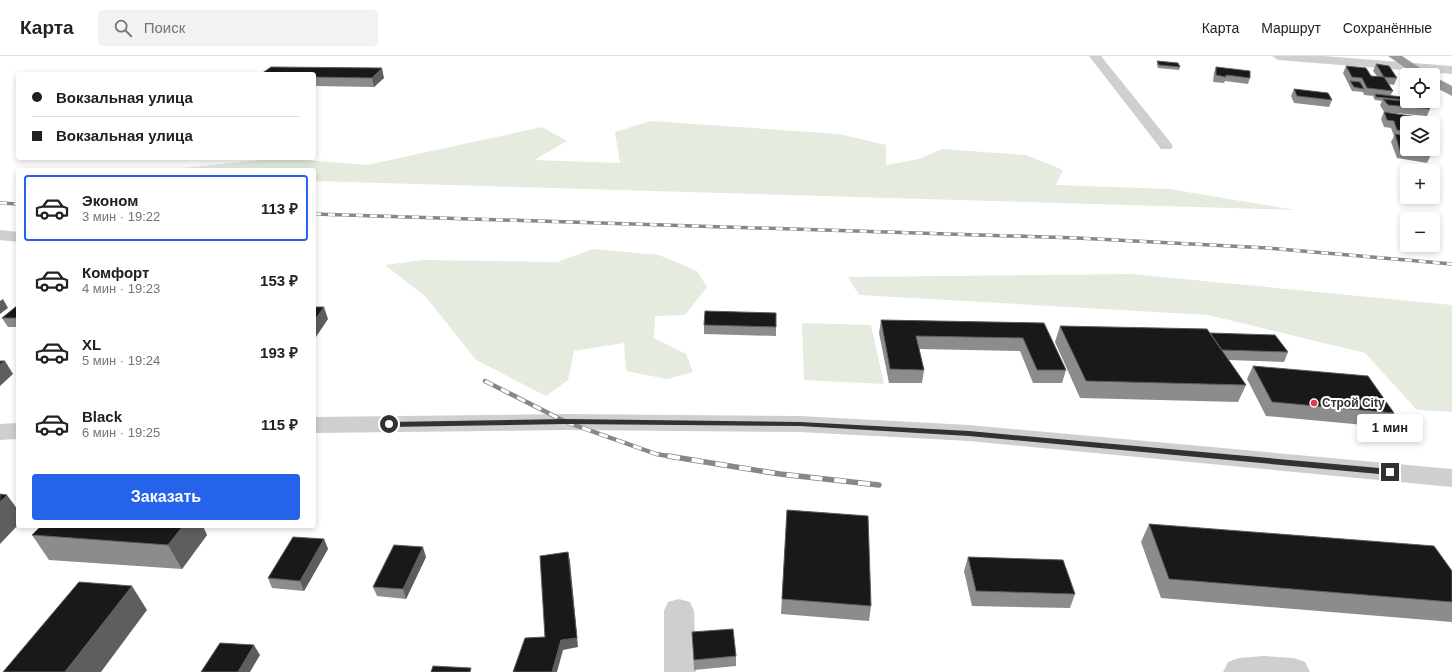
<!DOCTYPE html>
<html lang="ru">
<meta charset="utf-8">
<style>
:root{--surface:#fff;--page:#f2f2f2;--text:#202124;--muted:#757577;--line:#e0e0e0;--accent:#2563eb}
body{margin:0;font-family:Arial,sans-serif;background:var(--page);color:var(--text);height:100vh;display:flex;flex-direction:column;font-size:15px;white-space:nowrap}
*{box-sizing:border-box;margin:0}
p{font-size:13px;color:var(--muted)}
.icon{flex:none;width:22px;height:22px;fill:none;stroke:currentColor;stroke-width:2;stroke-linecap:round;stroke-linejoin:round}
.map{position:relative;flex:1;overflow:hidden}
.panel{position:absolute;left:16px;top:112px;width:300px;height:360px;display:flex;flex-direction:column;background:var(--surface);border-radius:4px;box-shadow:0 2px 6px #0003}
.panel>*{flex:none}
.guide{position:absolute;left:16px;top:16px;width:300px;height:88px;border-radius:4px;box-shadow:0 2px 6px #0003;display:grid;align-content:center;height:88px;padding:0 16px;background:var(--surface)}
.buttons{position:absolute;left:1400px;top:12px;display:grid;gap:8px}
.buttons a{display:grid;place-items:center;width:40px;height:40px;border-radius:4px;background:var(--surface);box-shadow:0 2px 6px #0003;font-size:20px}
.end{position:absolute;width:18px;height:18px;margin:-9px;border:5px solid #323232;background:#fff;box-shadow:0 0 0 2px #fff}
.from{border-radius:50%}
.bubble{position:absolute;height:28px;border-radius:4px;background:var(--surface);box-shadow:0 2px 6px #0003;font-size:13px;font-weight:600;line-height:28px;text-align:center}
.guide b{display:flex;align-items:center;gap:14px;height:38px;font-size:15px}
.guide b+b{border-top:1px solid var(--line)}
.guide i{width:10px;height:10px;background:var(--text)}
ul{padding:7px 0 0;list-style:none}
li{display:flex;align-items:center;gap:12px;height:66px;margin:0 8px 6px;padding:0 8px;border:2px solid transparent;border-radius:4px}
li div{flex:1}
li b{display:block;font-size:15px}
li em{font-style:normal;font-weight:600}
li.on{border-color:var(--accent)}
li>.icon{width:36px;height:36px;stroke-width:1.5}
.button{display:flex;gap:8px;margin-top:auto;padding:8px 16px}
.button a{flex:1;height:46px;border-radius:4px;background:var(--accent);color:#fff;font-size:16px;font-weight:600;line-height:46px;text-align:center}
header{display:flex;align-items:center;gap:24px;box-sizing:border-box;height:56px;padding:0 20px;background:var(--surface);border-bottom:1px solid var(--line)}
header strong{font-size:19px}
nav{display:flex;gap:22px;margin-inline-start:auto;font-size:14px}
.search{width:280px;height:36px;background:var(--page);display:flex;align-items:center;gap:10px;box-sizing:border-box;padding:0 14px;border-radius:4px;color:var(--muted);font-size:15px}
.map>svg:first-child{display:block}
.green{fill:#e5ebde}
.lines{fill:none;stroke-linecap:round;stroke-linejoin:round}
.minor{fill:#cfcfcf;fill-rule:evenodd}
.highway{fill:#999;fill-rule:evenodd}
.rail-far2-casing{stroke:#878787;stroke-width:3.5}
.rail-far1-casing{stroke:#878787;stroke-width:4.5}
.rail-casing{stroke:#878787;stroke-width:5.5}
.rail-far2{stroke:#fff;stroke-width:2.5;stroke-dasharray:7;stroke-linecap:butt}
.rail-far1{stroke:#fff;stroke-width:3;stroke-dasharray:9;stroke-linecap:butt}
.rail{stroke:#fff;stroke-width:4;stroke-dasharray:12;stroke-linecap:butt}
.wall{fill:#8c8c8c}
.shaded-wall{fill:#5e5e5e}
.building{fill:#191919;stroke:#5e5e5e}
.route{fill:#323232}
.poi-dot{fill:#e03c4a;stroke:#fff;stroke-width:1.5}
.labels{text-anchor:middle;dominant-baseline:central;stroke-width:4;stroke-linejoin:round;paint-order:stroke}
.poi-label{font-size:12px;font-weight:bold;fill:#323232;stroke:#fff;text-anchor:start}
</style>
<header>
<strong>Карта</strong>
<div class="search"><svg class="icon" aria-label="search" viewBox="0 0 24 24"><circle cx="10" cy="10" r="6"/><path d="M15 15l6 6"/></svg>Поиск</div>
<nav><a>Карта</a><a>Маршрут</a><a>Сохранённые</a></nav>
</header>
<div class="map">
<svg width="1452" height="616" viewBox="0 0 1452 616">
<rect width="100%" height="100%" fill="#fff"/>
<path class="green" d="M651,65L839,78L886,89V109L919,103L942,93L1026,99L1063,114L1056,129L1169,133L1295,154L314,125V114H164L278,102L367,109L542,71L567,85L534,104L620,107L615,76Z
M593,193L659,199L697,215L707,231L685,259L655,260L654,282L686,298L693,316L667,323L626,315L624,287L574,295L568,324L546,340L476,304L426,241L385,209L423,204L557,206Z
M1131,218L1452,249V356L1417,354L1365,297L1208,259L859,239L848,221Z
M802,267L871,269L884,328L804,324Z"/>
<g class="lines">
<path class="minor" d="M1089,0H1101L1171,87L1173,90L1171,93H1161Z
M1272,0H1323L1452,10V18L1278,4Z
M0,174L18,176V186L0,184Z
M566,358L800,360L969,369L1452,413V431L969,385L800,376L566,374L314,377V361Z
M18,367V383L0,384V368Z
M679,543L690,546L694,555L696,616H664V555L668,546Z
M1264,600L1294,602L1305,606L1310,616H1223L1228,606L1239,602Z"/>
<path class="highway" d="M1388,0H1402L1431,19H1416Z
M1433,20L1452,30V40L1433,30Z"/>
<g class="rail-far2-casing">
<path id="rail-far2" d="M0,147L18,148
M314,158L1077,182L1268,192L1452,208"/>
</g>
<g class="rail-far1-casing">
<path id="rail-far1" d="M485,325L566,366L656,398L674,401"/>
</g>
<g class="rail-casing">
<path id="rail" d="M668,400L780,418L879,429"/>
</g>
<use href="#rail-far2" class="rail-far2"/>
<use href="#rail-far1" class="rail-far1"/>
<use href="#rail" class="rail"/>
</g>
<path class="wall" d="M1157,5L1180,11L1179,14L1158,12L1157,9Z
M1376,8L1397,22L1394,29L1388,28L1393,35L1390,40L1405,44L1404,45L1430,53L1427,60L1384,56L1380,49L1382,45L1375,44L1373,41L1374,40L1364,39L1363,36L1352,35L1343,17L1346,10L1371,20H1377L1373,15Z
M1216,11L1250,22L1248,28L1225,25L1224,27L1213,26L1214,17Z
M314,18L384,22L374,31L314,30Z
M1294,33L1332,44L1329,51L1294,47L1291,40Z
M1384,56L1407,67V93L1431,99L1427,107L1397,102L1391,86L1394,80L1391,72L1384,71L1381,63Z
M18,249V271H8L2,262Z
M881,264L1044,267L1066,314L1062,327H1033L1020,295L919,293L924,314L922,327H889L879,277Z
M704,269L776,271V280L704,278Z
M1060,270L1210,277L1288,296L1284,306L1228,304L1246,329L1238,346L1080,342L1055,286Z
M1253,310L1394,357L1386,371L1266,360L1247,323Z
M787,454L871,550L869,565L781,558Z
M1149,468L1452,515V566L1161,542L1141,486Z
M32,479H207L182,513L49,504Z
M324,483L328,493L304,535L272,532L268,522Z
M426,501L406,543L377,540L373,531Z
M968,501L1075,538L1070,552L972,550L964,515Z
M692,576L736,600V610L694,614Z"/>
<path class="shaded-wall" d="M382,12L384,22L374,31L372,22Z
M3,243L8,252L0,258V245Z
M324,251L328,263L314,284V265Z
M5,305L13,318L0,330V309Z
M7,439L18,454V469L0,488V446Z
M183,470H203L207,479L182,513L168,489Z
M324,483L328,493L304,535L300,525Z
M423,491L426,501L406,543L403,533Z
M568,496L570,505L578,591L563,594L557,616H552L561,584Z
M132,530L147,554L101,616H65Z
M254,589L260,599L250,616H238Z"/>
<path class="building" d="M1157,5L1178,7L1180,11L1159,9Z
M1376,8L1389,10L1397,22L1384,21Z
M1346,10L1366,12L1371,20L1384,21L1393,35L1367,32L1362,22L1352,21Z
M271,11L382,12L372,22L314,21V18H261Z
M1216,11L1250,15V22L1226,19V21L1216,19Z
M1350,25L1360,26L1364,33L1354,31Z
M1294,33L1328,37L1332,44L1297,40Z
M1375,38L1403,41L1405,44L1376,41Z
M1383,43L1425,47L1430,53L1388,49Z
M1384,56L1417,61L1420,67H1407V75L1397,74L1394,65L1387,64Z
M1395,78L1407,80V93H1428L1431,99L1400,95Z
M18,249V262H2Z
M314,251H324L314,265Z
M705,255L776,257V271L704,269Z
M881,264L1044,267L1066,314H1037L1023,282L916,280L924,314L890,313Z
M1060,270L1207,273L1246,329L1086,325Z
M1210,277L1275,279L1288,296L1222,294Z
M0,305H5L0,309Z
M1253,310L1368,320L1394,357L1272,346Z
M0,438L7,439L0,446Z
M787,454L868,460L871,550L782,543Z
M1149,468L1434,490L1452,515V546L1169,523Z
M41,470H183L168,489L32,479Z
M293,481L324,483L300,525L268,522Z
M394,489L423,491L403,533L373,531Z
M568,496L577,582L561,584L552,616H513L525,582L545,581L540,500Z
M968,501L1063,504L1075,538L976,535Z
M79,526L132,530L65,616H3Z
M733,573L736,600L694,604L692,576Z
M220,587L254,589L238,616H201Z
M433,610L471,612L470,616H431Z"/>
<path class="route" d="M566,363L800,366L969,375L1390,413L1393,416L1390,419L969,380L800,370L566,368L389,371L386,368L389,366Z"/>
<circle class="poi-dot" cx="1314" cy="347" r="4"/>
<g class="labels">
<g class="poi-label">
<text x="1322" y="347">Строй City</text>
</g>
</g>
</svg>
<div class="buttons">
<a><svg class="icon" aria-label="locate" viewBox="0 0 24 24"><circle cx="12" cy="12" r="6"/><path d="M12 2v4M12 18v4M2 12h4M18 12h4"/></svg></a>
<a><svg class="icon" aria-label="layers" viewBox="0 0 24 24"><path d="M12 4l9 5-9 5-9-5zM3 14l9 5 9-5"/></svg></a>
<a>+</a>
<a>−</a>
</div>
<i class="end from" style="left:389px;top:368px"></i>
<i class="end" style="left:1390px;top:416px"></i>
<div class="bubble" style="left:1357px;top:358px;width:66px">1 мин</div>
<div class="guide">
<b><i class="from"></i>Вокзальная улица</b>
<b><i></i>Вокзальная улица</b>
</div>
<section class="panel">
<ul>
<li class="on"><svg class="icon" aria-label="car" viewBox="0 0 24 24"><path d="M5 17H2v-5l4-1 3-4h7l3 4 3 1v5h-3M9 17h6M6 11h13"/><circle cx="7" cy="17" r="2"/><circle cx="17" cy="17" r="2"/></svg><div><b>Эконом</b><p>3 мин · 19:22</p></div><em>113 ₽</em></li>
<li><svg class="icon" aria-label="car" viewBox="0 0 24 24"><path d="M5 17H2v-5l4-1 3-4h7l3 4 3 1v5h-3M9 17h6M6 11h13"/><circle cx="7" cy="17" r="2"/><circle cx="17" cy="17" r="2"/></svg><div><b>Комфорт</b><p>4 мин · 19:23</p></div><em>153 ₽</em></li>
<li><svg class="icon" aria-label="car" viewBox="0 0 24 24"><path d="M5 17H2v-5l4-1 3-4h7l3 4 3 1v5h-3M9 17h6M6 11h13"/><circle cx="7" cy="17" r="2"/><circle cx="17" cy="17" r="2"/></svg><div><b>XL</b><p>5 мин · 19:24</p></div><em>193 ₽</em></li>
<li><svg class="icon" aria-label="car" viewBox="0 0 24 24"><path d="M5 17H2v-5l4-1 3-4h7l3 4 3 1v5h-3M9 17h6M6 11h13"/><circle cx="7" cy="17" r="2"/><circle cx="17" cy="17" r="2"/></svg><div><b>Black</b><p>6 мин · 19:25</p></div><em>115 ₽</em></li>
</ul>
<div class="button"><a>Заказать</a></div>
</section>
</div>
